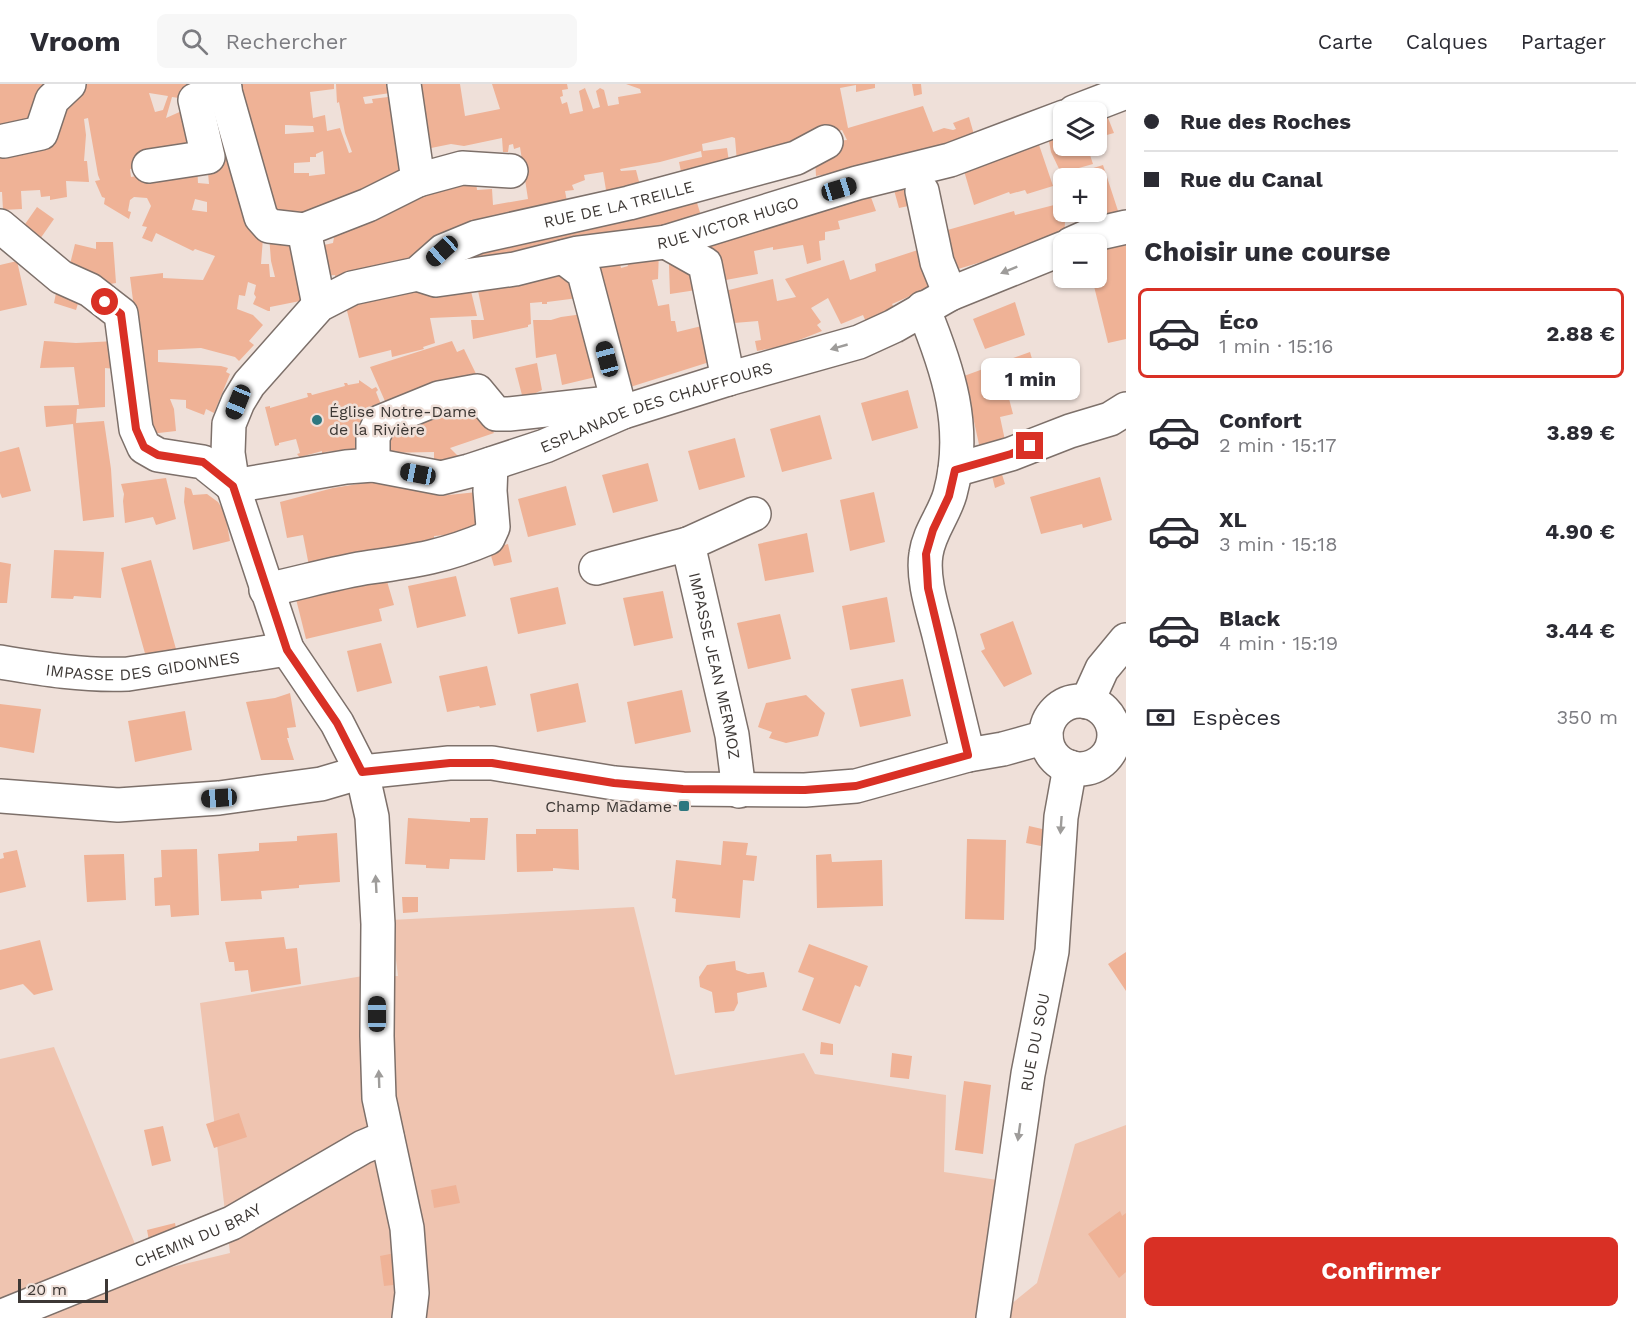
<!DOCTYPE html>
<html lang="fr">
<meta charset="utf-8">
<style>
:root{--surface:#fff;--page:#f7f7f7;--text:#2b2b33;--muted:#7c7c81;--line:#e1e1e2;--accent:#d93025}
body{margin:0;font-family:"Work Sans",sans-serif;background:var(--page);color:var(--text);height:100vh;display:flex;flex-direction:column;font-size:22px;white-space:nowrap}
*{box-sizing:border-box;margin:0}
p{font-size:20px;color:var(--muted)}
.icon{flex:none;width:33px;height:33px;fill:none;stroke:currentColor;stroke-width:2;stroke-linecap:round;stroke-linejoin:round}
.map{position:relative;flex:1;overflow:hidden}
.panel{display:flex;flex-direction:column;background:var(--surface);width:510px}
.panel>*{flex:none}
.hud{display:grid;align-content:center;height:132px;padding:0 18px;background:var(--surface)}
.tools{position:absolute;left:1053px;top:18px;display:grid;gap:12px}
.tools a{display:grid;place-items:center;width:54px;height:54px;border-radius:9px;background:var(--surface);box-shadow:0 2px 4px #0004;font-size:30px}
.scale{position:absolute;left:18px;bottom:15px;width:90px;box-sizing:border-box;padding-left:6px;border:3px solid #3d3835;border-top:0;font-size:16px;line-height:21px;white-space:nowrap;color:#3d3835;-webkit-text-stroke:4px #efe0d9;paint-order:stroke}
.end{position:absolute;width:27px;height:27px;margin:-14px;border:8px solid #d93025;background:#fff;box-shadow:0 0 0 3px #fff}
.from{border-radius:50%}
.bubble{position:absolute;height:42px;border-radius:9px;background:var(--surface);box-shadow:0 2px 4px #0004;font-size:20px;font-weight:700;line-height:42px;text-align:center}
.car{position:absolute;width:18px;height:36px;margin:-18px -9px;border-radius:8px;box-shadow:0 0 4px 2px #0007;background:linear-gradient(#222 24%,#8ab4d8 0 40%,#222 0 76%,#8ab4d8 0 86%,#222 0)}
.hud b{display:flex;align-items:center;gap:21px;height:57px;font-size:22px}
.hud b+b{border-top:2px solid var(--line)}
.hud i{width:15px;height:15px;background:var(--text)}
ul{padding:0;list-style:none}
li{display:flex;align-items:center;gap:18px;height:90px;margin:0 12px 9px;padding:0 6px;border:3px solid transparent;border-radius:9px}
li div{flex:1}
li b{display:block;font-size:22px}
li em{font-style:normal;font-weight:700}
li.selected{border-color:var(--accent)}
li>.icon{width:54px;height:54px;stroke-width:1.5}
h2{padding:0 18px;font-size:27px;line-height:72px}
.pay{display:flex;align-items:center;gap:15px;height:66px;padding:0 18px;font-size:22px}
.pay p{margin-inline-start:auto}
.cta{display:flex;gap:12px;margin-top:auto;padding:12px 18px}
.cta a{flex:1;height:69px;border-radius:9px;background:var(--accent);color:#fff;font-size:24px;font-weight:700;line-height:69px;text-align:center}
header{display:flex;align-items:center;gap:36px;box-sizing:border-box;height:84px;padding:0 30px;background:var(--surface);border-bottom:2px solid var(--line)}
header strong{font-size:28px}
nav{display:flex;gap:33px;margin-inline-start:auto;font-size:21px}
.search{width:420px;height:54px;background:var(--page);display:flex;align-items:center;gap:15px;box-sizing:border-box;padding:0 21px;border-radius:9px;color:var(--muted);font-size:22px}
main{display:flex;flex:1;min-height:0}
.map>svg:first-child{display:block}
.green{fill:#efc4b0}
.building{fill:#efb296;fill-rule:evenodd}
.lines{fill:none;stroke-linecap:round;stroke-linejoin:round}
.minor-casing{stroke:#7d706a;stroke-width:36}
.minor{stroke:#fff;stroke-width:33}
.oneway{fill:#9e9c9a}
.route{stroke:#d93025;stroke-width:8}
.poi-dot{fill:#2e777f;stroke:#efe0d9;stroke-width:2}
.labels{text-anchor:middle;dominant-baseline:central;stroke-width:5;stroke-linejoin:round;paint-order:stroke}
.street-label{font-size:16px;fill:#3d3835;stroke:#efe0d9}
.poi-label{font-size:16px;fill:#3d3835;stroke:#efe0d9;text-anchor:start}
</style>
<header>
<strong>Vroom</strong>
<div class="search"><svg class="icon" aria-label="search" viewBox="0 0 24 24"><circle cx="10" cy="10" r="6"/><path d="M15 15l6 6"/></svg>Rechercher</div>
<nav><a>Carte</a><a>Calques</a><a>Partager</a></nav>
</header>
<main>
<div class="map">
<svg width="1126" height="1234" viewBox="0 0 1126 1234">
<rect width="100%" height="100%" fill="#efe0d9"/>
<path class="green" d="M634,823L675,991L804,969L815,990L946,1011L944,1088L1004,1097L985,1234H0V975L54,963L147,1189L230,1169L200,919L363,892H398L391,836Z
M1126,1041V1234H994L1037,1199L1075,1060Z"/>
<path class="building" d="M0,0H64L41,41L0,53Z
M77,0H219L194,10L179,14L172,13L166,34L193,22L204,67L130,85L131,93L197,82L198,99L209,100L207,77L220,11L263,154L261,180H269L270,193H275L271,177L269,151L297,150L305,216L270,223V227H268L253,220L256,213L254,210L256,201L248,198L245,212L239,211L237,225L253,231L263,241L249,257L254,261L239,277L235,273L201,264L158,266V278L221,282L228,284L226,288L230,290L214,329L206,325L204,331L186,324V316L170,315L174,325L176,347L150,350L130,193L163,189V194L203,196L215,172L195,165L193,167L156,149L152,158L142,154L147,143L142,142L151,122L147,114L134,113L130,116L128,127L131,128L129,135L104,120L105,114L102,113L95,97L100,96L98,91L88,34L84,35L86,51L84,77H87L89,98L66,97L67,113L50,116V112L41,113L40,106L21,107L22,125L3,126L2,108H0V61ZM149,9L168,12L163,26L155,28ZM195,115L207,118V128L192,126Z
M228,0H334V5L310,8L313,34L325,31L327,47L340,44L349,69L352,68L345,49L339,18L337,19L336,0H397V8L363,13L365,20L373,19L372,15L388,13L389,16L399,14L403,98L278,137ZM285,41L313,42L314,48L285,50ZM323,67L325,90L309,92V89H294V79L310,78V73H316V70Z
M415,0H460L465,32L500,25L492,0H567L568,5L562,6L563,12L560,13L562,20L567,18L570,30L583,27L579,7L585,4L593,25L600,23L596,7L600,4L604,6L608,22L619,20L618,13L641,9L640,5L626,0H875V4L856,8V1L840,4L848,44L923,22L933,48L944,44L953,46L956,45L953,39L969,33L975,54L943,71L931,63L822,96L821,91L816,92L815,74L836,57L847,56L842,46L737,78L735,54L732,53L702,60L703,67L727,64L730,85L683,97L679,78L702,73L701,67L660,78L620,85L621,87L636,86L642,109L608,118L603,88L584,91L585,96L572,101L574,106L565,107L569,128L446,161L387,186L385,180L336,196L335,191L325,192L321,149L324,161L333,159L336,142L385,121L476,97L477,106L492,105L493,121L528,115L520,63L514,65L513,60L509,61L508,68H503L502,54L464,62L451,60L431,64L432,69H428Z
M912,0H921L922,10L914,12Z
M1106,29L1114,49L1096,54V32Z
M1064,41V62H1087L1093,80L1061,89L1051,68L1047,47Z
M1036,52L1053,102L1027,110L1025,106L1010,110L1009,108L974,121L962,80Z
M1103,81L1121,136L1079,143L1075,128H1096V94H1061Z
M916,92L918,120L899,124L892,99Z
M868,105L876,127L838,137L840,145L825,148V156L819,157L821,176L807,180L803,161L773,166V163L754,167L758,190L715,198L707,152Z
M694,109L702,135L468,189L434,180Z
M1058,120L1065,138L1064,155L989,180L988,176L948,188L937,149L1014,127L1015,131Z
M37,123L54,135L40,155L23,143Z
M1126,153V255L1108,259L1092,194H1096V161Z
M96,158H113L116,199L99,202L69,184L75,160L96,165Z
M927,163L940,199L892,220L895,225L866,238L863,231L841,240L828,214L811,224L821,238L817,241L822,247L784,262L757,267L755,257L761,256L758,237L722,240L717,209L773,195L777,217L796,213L785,195L844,176L850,196L876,187L875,180Z
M617,166L621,184L628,182L625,168L659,166L658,195L652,196L658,222L669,220L671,237H675L677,248L710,240L719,275L627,304L586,181Z
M670,169L703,205L670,210L669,182Z
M17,177L27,221L0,227V181Z
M577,186L586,213L547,218V220H542V218L530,219L531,240L528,241V243L473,255L471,236H484L476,197Z
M469,199L477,232L430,234L435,259L423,263L424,265L392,273L391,266L359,274L345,219L365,209Z
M57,204L80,213L76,226L54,219Z
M1015,218L1025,251L985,265L973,235Z
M590,229L604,291L562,301L556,270L536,274L533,236H551L561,233Z
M44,257L76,259L116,257L115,285L105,284V323L77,325L76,339L104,337L111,385L114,433L83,437L73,340L46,343L44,322L79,321L74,283L40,284Z
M452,257L457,268L464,265L479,296L388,324L370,283Z
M1030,268L1039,299L1007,307L1013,330L1000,333L1006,361L980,365L964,292Z
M537,279L542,306L523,315L515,284Z
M359,296L372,305L376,303L378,306L376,308L382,323L369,336L357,339L363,364L325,368L322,370V367L304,372L305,375L302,376L297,370L300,369L296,355L279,359V361L275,362L265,323L270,322V324L308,313L307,309H311L312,311L345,302L344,299H347L348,301L359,299Z
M908,306L918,344L872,357L861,319Z
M469,312L494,349L450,364L457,371H461V374L443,385L434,378V368L382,369L383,340Z
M820,331L832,375L782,388L770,345Z
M735,354L745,393L699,406L688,367Z
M19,363L31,407L2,414L0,409V368Z
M648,379L658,417L613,429L602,391Z
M999,381L1005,400L995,404L990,384Z
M1100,393L1112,436L1083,444L1082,440L1041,450L1030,413Z
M166,394L176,435L156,441L153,433L125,439L123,417L124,410L121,400Z
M383,396L440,404L439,412L477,408L481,448L434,452V466L309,482L303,451L287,454L280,418L333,404Z
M566,402L576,441L528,453L518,415Z
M185,403L191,405L193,411L207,410L218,418L225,429L230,457L193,466L184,418Z
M874,408L885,458L850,467L840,416Z
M807,449L814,488L765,497L758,460Z
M508,460L512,478L494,482L489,465Z
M54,466L104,468L101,514L74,512L73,515L51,514Z
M151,476L176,565L146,573L121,484Z
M0,478L11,480L7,519H0Z
M384,487L394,521L379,525L382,537L306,555L295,511Z
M456,492L466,532L417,544L408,502Z
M558,503L566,540L518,550L510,514Z
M663,507L673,554L634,562L623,514Z
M887,513L895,558L850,566L842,522Z
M780,530L791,575L748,585L737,539Z
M1013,537L1032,590L1004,603L981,567L985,565L980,550Z
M381,559L392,599L357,608L347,567Z
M487,582L496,621L480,624L479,622L447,628L439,592Z
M903,595L911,632L860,643L851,605Z
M578,599L586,638L537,648L530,610Z
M682,606L691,648L635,660L627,618Z
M290,609L296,643L287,644L289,654H287L294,676H261L246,618L275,614Z
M806,611L825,629L818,652L786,659L769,654L772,648L758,643L766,619Z
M0,620L41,625L34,669L0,663Z
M185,627L192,666L135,678L128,637Z
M408,734L470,738V734H488L485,776L450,775L449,785L426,784V781L405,780Z
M1029,742L1051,747V764L1026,759Z
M536,745H578L579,786L553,784V787L517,788L516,750H536Z
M337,749L340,798L299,801V804L261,807L262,815L221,817L218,770L259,767V759L297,757V752Z
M967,755L1006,756L1004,836L965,835Z
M723,757L748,759L746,771L757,772L754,797L743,796L740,834L675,828L676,815L672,814L676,776L721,781Z
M197,765L199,831L171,833L170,821L155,822L154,794L162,793L161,766Z
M17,766L26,803L0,809V775L4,774L3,769Z
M124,770L126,816L87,818L84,771Z
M831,770L832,778L882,776L883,822L817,824L816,771Z
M402,813H418V828L403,829Z
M284,853L286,865L297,864L301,900L251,908L248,886L235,887L234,878H229L225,858Z
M40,856L53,906L34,911L23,900L0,906V866Z
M809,860L868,882L860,903L855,901L840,940L802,926L814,894L798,888Z
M1126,868V907L1108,880Z
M735,877L736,886L748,890L764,888L767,903L737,909L738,919L734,927L715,929L712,908L700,903L699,893L707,881Z
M821,958L833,960V971L820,970Z
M892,969L912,972L909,995L890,993Z
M964,997L991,1001L983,1070L955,1066Z
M239,1029L247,1053L214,1064L206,1040Z
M163,1042L171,1077L152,1082L144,1046Z
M456,1101L460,1119L434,1124L431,1106Z
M1120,1127L1122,1132L1126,1129V1188L1119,1194L1088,1150Z
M175,1139L177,1150L150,1162L147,1146Z
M400,1168L402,1200L384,1202L380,1172Z"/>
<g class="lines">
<g class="minor-casing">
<g id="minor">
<path d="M223,0L261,133L269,142L304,146"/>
<path d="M1074,28L1126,8"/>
<path d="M4,57L41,49L52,16L69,0"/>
<path d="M149,82L208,73L195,16L225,4"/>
<path d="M418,96L462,84L511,87"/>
<path d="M922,107L937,178L950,210"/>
<path d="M0,142L61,193L90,206L121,230L136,345L144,363L158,371L203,378L233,402"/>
<path d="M666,158L705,180L728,295"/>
<path d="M1071,160L1091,151L1126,143"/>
<path d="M563,173L584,189L618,318L623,328"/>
<path id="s1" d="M417,190L436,196L515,185L578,169L666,158L857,99L950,76L1064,33"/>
<path d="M319,221L304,146L368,121L418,96L404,0"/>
<path d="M923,224C948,285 968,344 950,410C944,431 929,448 926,470C922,495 933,527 939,551C949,591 958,631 968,671"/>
<path d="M373,381V353L380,338L439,314L477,307L496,330H509L618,318"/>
<path d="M955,386L1011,370L1070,347L1110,335L1126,325"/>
<path id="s2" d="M233,402L346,383L373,381L441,394L469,387L545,362L623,328L728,295L859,258L894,242L950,210L1064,164"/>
<path d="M688,460L754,430"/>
<path id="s3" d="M596,484L688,460L732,651L739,707"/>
<path d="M266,506C300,499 336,488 371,483C416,477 446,472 488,454L493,443L490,407L491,380"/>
<path id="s4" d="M0,578C42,585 85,592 128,590L287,565"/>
<circle cx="1080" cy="651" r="34"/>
<path d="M1087,618L1102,585L1126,556"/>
<path d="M0,712L118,721L219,714L321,700L362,688L449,679H492L614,699L683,705L805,706L856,702L968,671L1003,665L1046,653"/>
<path id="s5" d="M0,1233L232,1139L363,1063L387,1053"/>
<path id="s6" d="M409,1234L412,1209L407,1144L379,1014L377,952L378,840L372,733L362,688L337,639L287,565L233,402L228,369L229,340L238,318L249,300L319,221L352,204L417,190L443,167L477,153L629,119L796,74L826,58"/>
<path id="s7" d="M993,1234L1028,990L1052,867L1061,733L1070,683"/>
</g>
</g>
<use href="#minor" class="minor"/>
</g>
<defs><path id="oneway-solid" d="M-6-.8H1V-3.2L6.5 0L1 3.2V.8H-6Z" transform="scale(1.5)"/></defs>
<g class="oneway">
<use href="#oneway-solid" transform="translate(1009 186) rotate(158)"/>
<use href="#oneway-solid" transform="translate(839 263) rotate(164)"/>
<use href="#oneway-solid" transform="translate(1061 741) rotate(94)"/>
<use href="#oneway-solid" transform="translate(376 800) rotate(-93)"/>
<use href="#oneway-solid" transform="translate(379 995) rotate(-92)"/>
<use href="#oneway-solid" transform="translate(1019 1048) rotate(98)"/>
</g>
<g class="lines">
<path class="route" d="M105,218L121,230L136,345L144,363L158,371L203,378L233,402L287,566L337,639L362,688L450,679H492L614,699L683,705L805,706L856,702L968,671L928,504L926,470L933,446L949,412L955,386L1011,370L1030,362"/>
</g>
<g class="poi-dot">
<circle cx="317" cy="336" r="6"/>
<rect x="678" y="716" width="12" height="12" rx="3"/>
</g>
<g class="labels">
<g class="street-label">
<text stroke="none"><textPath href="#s6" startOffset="1400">RUE DE LA TREILLE</textPath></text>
<text stroke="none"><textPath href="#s1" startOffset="318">RUE VICTOR HUGO</textPath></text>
<text stroke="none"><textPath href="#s2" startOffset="438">ESPLANADE DES CHAUFFOURS</textPath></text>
<text stroke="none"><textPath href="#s4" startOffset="144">IMPASSE DES GIDONNES</textPath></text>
<text stroke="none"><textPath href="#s3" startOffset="220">IMPASSE JEAN MERMOZ</textPath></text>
<text stroke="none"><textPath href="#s7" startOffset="279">RUE DU SOU</textPath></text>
<text stroke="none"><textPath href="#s5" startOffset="214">CHEMIN DU BRAY</textPath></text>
</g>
<g class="poi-label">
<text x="329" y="327">Église Notre-Dame<tspan x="329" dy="18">de la Rivière</tspan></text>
<text x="672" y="722" text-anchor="end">Champ Madame</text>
</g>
</g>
</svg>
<div class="tools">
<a><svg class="icon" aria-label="layers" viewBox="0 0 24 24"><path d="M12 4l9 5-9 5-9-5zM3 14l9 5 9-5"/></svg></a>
<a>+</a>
<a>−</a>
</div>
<div class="scale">20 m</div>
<i class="end from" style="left:105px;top:218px"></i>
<i class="end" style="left:1030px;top:362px"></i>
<div class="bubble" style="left:981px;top:274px;width:99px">1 min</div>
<i class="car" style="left:839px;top:105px;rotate:73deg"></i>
<i class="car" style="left:442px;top:167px;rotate:228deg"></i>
<i class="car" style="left:607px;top:275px;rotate:345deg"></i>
<i class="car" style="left:238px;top:318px;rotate:202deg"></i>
<i class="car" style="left:418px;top:390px;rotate:281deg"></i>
<i class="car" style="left:219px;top:714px;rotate:266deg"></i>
<i class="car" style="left:377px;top:930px;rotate:0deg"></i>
</div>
<section class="panel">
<div class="hud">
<b><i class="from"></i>Rue des Roches</b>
<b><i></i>Rue du Canal</b>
</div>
<h2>Choisir une course</h2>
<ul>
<li class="selected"><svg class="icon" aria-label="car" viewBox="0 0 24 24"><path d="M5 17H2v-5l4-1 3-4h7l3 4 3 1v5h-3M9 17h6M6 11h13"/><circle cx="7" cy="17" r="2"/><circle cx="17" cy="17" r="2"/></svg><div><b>Éco</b><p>1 min · 15:16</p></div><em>2.88 €</em></li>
<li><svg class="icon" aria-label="car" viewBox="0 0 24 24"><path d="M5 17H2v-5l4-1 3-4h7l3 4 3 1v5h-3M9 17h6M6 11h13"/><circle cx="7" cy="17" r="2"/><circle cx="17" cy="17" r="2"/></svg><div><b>Confort</b><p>2 min · 15:17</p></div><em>3.89 €</em></li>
<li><svg class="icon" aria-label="car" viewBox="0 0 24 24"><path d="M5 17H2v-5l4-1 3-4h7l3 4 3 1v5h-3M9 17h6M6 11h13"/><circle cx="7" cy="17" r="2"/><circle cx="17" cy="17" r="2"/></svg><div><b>XL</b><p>3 min · 15:18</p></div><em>4.90 €</em></li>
<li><svg class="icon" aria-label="car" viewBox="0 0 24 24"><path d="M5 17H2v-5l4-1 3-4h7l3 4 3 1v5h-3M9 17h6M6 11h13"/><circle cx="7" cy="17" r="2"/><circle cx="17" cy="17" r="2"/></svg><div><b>Black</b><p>4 min · 15:19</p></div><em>3.44 €</em></li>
</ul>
<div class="pay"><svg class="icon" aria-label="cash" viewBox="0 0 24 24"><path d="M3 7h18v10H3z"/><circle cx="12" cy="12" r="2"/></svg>Espèces<p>350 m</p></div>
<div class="cta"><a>Confirmer</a></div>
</section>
</main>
